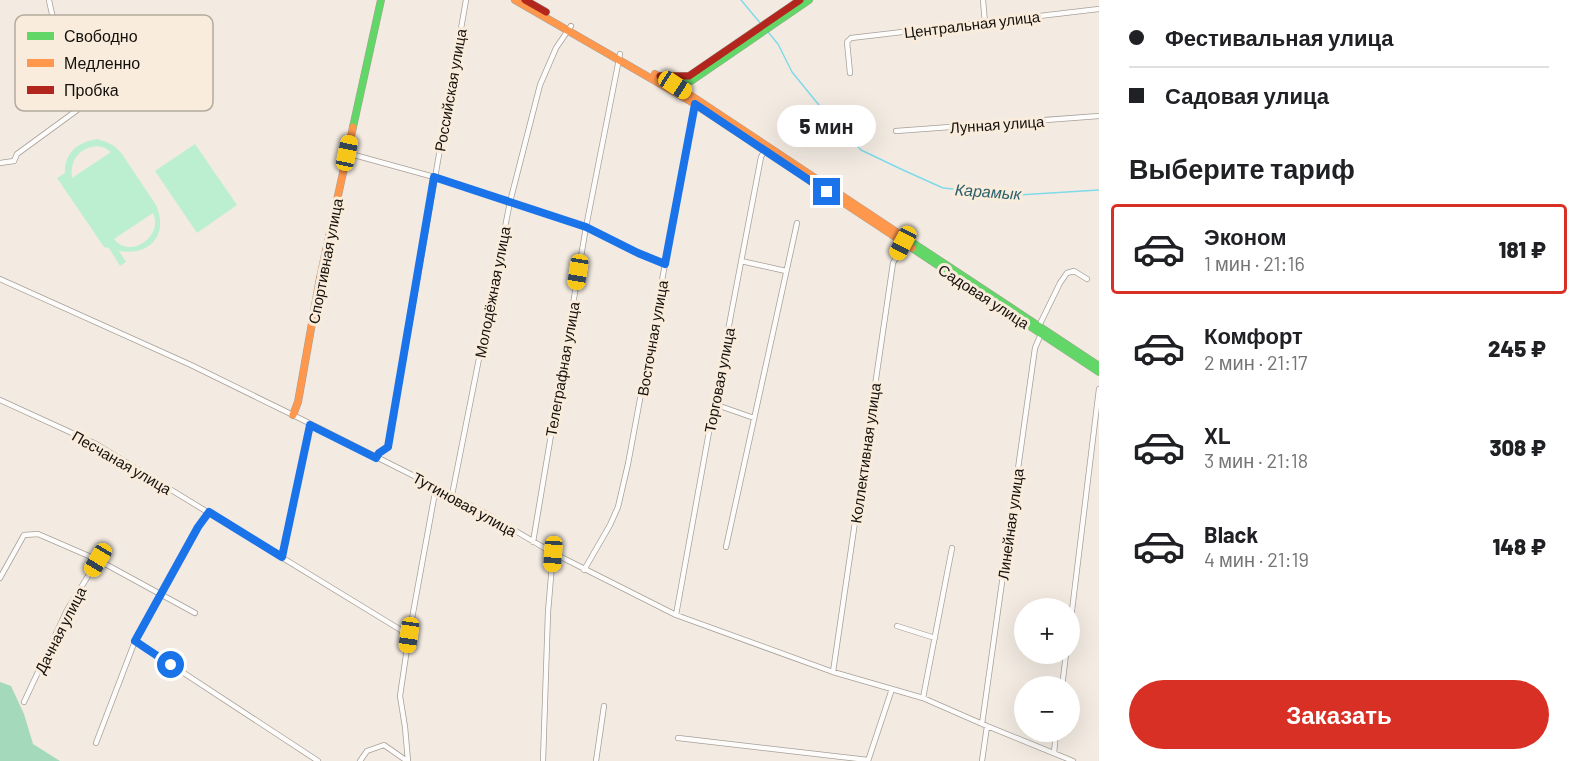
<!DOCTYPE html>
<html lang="ru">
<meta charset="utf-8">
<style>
:root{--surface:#fff;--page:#f2f2f2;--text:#202124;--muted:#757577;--line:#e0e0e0;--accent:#d93025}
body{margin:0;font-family:Barlow,sans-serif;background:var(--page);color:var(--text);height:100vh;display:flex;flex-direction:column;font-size:22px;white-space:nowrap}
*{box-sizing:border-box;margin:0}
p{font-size:20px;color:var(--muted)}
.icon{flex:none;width:33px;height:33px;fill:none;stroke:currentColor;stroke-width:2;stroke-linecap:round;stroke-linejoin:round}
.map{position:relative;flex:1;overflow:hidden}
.side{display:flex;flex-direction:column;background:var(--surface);width:480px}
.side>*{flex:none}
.banner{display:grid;align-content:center;height:132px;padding:0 30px;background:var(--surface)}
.controls{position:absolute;left:1014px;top:598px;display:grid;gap:12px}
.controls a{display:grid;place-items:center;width:66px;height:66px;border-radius:50%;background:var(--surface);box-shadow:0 6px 24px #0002;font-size:30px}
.end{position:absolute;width:27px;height:27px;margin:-14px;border:8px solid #1a73e8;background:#fff;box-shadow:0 0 0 3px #fff}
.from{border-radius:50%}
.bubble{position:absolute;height:42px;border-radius:21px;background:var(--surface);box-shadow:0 6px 24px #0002;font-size:20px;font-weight:800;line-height:42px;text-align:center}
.car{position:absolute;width:18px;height:36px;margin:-18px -9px;border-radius:8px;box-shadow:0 0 4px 2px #0007;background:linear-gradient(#f5c518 24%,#345 0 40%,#f5c518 0 76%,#345 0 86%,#f5c518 0)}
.banner b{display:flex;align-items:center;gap:21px;height:57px;font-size:22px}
.banner b+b{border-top:2px solid var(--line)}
.banner i{width:15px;height:15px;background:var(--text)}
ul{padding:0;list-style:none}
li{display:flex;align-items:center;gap:18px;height:90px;margin:0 12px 9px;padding:0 18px;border:3px solid transparent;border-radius:6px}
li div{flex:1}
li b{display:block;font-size:22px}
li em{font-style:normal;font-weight:800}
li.selected{border-color:var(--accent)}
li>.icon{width:54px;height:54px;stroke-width:1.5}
h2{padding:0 30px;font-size:27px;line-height:72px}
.cta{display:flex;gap:12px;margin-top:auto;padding:12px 30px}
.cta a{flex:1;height:69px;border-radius:36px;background:var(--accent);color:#fff;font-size:24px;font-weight:800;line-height:69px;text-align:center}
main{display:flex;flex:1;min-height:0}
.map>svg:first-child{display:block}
.green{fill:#bcefd0;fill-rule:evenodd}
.forest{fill:#a4d9bb}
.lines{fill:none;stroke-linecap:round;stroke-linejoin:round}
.stream{stroke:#80daea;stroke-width:1.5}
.street-casing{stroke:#a6a099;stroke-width:6}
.fast-casing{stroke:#a6a099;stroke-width:8}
.slow-casing{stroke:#a6a099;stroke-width:8}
.jam-casing{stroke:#a6a099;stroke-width:8}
.street{stroke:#fdfcfb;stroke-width:4.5}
.fast{stroke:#63d668;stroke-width:7}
.slow{stroke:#ff974d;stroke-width:7}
.jam{stroke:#b3261e;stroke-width:7}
.route{stroke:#1a73e8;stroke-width:8}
.labels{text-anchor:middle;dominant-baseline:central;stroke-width:6;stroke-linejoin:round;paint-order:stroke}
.street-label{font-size:15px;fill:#14100b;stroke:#f9ecdc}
.water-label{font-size:16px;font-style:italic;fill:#2a606c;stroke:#f9ecdc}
.key{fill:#f9ecdc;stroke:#b4aa9d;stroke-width:1.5}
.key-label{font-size:16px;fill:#14100b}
</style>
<main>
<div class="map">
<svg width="1099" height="761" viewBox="0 0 1099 761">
<rect width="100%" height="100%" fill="#f3ebe2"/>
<path class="green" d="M97,139C108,142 115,145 122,154L156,205C169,235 150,256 119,251L126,262L120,266L109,248L104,247L57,178L65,173C64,153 78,142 97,139ZM97,146L105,148L111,152L72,178C70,160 79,148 97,146ZM153,213C164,236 130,260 114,239Z
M195,144L237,205L197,233L155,171Z"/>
<path class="forest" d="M0,682L11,686L24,714L33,744L60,761H0Z"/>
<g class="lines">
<path class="stream" d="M741,0L761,24
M768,32L778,44L792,72L823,110L861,150L903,170L943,188L1018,195L1099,190"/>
<g class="street-casing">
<path id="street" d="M983,0L985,23
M850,73L847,42L851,38L1099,9
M896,131L1099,116
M347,153L434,177L586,227L638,253L665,264
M0,163L14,161L17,154L80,108C71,72 56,37 49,0
M741,261L786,271
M0,279L191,365L293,415L436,487L490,516L553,553L676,615L833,672L923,698L987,726L1073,761
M0,400L96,444L409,635
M714,404L754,418
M376,458L379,453L388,447L466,0
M452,495L510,202L540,85L556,48L571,26
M533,542L586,227L620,54
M726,547L797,223
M282,557L310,425
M584,570L610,525L618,507L628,464L695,102
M0,578L24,535L38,534L98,560L195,613
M676,615L714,404L761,157L765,150
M897,626L935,638
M1070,627L1099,389
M135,641L318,761
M833,672L893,263L905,241
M1062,687L1066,654
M923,698L952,548
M24,702L67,610L98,560
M982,724L1035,348L1041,334L1039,326L1060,283L1067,273L1074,271L1087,279
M678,738L868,760
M96,743L135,641L198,527L209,512
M1054,753L1056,732
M360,761L367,751L384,745L407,761
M408,761L405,727L400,696L409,635L436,487
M543,761L548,612L553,553
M596,761L604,706
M868,761L892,689
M982,761L987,726"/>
</g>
<g class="fast-casing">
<path id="fast" d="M670,81H691L809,0
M353,127L381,0
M904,237L1099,366
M912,248L1099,372"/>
</g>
<g class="slow-casing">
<path id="slow" d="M515,0L690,101L912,248
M655,74L675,85L904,237
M293,415L298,402L320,278L353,127"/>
</g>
<g class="jam-casing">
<path id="jam" d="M525,0L546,12
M660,76H689L800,0"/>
</g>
<use href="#street" class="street"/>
<use href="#fast" class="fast"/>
<use href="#slow" class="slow"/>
<use href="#jam" class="jam"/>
</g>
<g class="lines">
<path class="route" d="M171,665L135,641L198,527L209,512L282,557L310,425L376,458L379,453L388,447L434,177L586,227L638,253L665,264L695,104L827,192"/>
</g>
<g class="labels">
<g class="street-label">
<text transform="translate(972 24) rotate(-7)">Центральная улица</text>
<text transform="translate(450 90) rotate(-80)">Российская улица</text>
<text transform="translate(997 124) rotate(-4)">Лунная улица</text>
<text transform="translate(325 261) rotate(-79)">Спортивная улица</text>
<text transform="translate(492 292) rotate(-79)">Молодёжная улица</text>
<text transform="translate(984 296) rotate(33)">Садовая улица</text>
<text transform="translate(652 338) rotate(-80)">Восточная улица</text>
<text transform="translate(562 369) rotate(-80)">Телеграфная улица</text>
<text transform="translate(719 380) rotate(-79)">Торговая улица</text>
<text transform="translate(865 453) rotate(-82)">Коллективная улица</text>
<text transform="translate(122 462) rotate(30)">Песчаная улица</text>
<text transform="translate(465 504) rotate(29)">Тутиновая улица</text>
<text transform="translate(1010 524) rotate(-82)">Линейная улица</text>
<text transform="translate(60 630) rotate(-63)">Дачная улица</text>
</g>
<g class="water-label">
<text transform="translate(988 191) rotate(4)">Карамык</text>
</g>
</g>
<rect x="15" y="15" width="198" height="96" rx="9" class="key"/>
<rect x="27" y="32" width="27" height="8" fill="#63d668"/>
<rect x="27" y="59" width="27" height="8" fill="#ff974d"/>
<rect x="27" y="86" width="27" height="8" fill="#b3261e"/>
<g class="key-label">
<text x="64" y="42">Свободно</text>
<text x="64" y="69">Медленно</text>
<text x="64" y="96">Пробка</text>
</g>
</svg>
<div class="controls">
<a>+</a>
<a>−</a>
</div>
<i class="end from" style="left:171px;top:665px"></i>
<i class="end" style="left:827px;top:192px"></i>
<div class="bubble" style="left:777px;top:105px;width:99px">5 мин</div>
<i class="car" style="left:675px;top:85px;rotate:123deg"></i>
<i class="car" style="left:347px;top:153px;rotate:12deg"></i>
<i class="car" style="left:903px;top:243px;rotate:208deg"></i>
<i class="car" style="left:578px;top:272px;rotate:189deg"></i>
<i class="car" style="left:553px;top:554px;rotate:184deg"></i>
<i class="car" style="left:98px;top:560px;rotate:211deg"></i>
<i class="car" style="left:409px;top:635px;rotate:188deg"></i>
</div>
<section class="side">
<div class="banner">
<b><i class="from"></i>Фестивальная улица</b>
<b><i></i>Садовая улица</b>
</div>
<h2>Выберите тариф</h2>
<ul>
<li class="selected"><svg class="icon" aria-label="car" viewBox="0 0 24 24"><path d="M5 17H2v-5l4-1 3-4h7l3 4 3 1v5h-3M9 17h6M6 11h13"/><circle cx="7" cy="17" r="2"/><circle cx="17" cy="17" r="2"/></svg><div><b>Эконом</b><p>1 мин · 21:16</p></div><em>181 ₽</em></li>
<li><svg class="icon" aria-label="car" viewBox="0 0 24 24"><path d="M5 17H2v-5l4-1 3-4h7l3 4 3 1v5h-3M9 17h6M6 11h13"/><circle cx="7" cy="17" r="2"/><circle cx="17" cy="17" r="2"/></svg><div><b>Комфорт</b><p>2 мин · 21:17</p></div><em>245 ₽</em></li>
<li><svg class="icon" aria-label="car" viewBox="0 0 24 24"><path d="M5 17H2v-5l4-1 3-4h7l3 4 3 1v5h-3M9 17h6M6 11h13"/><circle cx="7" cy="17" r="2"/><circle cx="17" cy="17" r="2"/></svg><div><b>XL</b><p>3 мин · 21:18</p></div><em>308 ₽</em></li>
<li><svg class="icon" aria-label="car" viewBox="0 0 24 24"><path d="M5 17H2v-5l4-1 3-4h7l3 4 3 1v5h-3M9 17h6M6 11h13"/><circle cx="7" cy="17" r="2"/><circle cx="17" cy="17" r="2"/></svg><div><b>Black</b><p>4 мин · 21:19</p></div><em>148 ₽</em></li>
</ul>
<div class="cta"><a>Заказать</a></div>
</section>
</main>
